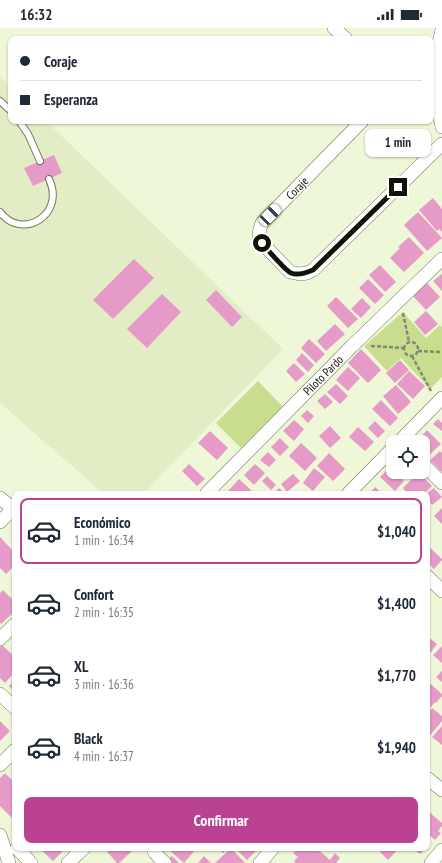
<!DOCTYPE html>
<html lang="es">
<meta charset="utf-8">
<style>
:root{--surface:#fff;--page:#f2f2f3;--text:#1f2937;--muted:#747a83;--line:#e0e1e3;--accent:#bb4193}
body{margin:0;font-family:"PT Sans Narrow",sans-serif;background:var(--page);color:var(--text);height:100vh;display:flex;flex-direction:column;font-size:15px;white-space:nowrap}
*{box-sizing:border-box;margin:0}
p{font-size:13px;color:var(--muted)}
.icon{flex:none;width:22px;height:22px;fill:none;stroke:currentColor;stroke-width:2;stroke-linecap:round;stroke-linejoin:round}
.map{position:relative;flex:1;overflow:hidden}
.details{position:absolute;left:12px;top:463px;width:418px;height:360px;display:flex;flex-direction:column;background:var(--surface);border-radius:8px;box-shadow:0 1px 3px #0004}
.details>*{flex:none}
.hud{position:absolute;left:8px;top:8px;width:426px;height:88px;border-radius:8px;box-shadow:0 1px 3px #0004;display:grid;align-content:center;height:88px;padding:0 12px;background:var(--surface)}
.tools{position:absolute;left:386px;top:407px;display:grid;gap:8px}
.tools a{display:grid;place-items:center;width:44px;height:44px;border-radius:8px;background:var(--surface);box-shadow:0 1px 3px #0004;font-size:20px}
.end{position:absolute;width:18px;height:18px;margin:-9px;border:5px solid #101308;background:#fff;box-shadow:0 0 0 2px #fff}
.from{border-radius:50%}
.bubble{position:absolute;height:28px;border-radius:8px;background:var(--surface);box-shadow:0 1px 3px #0004;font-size:13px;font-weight:800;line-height:28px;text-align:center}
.car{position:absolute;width:12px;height:24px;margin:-12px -6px;border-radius:5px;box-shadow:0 0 3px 1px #0007;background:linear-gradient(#fff 24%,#345 0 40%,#fff 0 76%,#345 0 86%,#fff 0)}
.hud b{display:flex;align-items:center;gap:14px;height:38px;font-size:15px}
.hud b+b{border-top:1px solid var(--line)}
.hud i{width:10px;height:10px;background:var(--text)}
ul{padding:7px 0 0;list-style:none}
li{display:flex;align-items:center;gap:12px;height:66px;margin:0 8px 6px;padding:0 4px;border:2px solid transparent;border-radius:8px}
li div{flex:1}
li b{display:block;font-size:15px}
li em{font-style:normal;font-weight:800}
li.active{border-color:var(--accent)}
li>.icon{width:36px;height:36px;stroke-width:1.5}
.button{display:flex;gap:8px;margin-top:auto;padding:8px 12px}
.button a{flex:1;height:46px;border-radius:8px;background:var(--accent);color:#fff;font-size:16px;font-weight:800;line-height:46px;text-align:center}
.status{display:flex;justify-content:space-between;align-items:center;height:28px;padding:0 20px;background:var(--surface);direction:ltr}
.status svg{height:11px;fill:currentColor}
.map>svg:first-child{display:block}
.built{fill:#e2edc6}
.green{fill:#c9dd8f}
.building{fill:#e69ac8}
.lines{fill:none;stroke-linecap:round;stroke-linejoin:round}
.lane-casing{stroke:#71795c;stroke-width:8}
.street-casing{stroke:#71795c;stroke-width:14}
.path{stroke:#828872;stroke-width:2.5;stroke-dasharray:4 2;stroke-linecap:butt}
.lane{stroke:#fff;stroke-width:6}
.street{stroke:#fff;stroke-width:13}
.route{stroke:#101308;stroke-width:5}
.labels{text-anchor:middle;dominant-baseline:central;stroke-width:3;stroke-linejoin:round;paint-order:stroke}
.street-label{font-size:12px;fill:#101308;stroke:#fff}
</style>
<div class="status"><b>16:32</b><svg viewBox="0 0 49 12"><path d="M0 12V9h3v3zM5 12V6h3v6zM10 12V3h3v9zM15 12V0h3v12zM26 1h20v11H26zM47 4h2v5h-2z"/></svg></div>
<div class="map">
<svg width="442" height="835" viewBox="0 0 442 835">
<rect width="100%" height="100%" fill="#eef7d7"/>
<path class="built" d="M0,48L11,59V93H46L283,321L143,466H104L0,375Z"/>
<path class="green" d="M403,284L426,310L440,297L442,299V349L430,361L401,330L387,343L364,318Z
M258,353L283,379L241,420L216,395Z"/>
<path class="building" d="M54,127L62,145L33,158L24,140Z
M433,170L442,181V204L439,201L437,203L419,182Z
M418,184L442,210L427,223L404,197Z
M409,209L424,225L404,244L390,230L400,220L398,219Z
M134,231L154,250L113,291L93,272Z
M380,237L396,254L385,264L369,247Z
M442,246V263L433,253Z
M368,251L384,267L375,276L359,260Z
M427,255L440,269L426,282L413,268Z
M216,262L242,289L232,299L206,272Z
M162,266L181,284L147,320L127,301Z
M336,269L358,291L348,300L327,278Z
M362,270L371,279L361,290L351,281Z
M426,283L438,296L425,307L414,294Z
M335,296L345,306L326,323L317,313Z
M309,311L325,326L316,335L301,320Z
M361,321L381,342L368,355L348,335Z
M302,325L314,337L308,344L296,332Z
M400,332L409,342L395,355L386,345Z
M294,335L305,346L296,354L286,343Z
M348,339L360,350L348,363L336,352Z
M409,343L425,358L413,371L397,356Z
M336,356L348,368L340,376L327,364Z
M396,357L411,374L398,386L383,368Z
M325,366L333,374L325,381L317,373Z
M381,372L398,390L390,398L372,381Z
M307,382L314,388L308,395L301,388Z
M438,391L442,395V403L433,396Z
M294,392L304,401L294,413L283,403Z
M375,393L385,403L378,410L368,400Z
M330,398L341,410L330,420L319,408Z
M358,399L374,414L365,423L349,409Z
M427,402L441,416L427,429L423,425V419L425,418L423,416V414H422L419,411Z
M210,403L228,420L217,432L198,415Z
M280,410L289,419L280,428L271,419Z
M301,415L317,430L305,443L289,428Z
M440,423L442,425V444L430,432Z
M268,424L276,432L269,439L260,432Z
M329,425L345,441L333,453L317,438Z
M189,436L205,451L197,458L182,443Z
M255,436L265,445L254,457L244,447Z
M390,439L393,442V444H395L404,453L395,463L380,449Z
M314,440L325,449L313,463L303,455Z
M399,444H413L406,451Z
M419,444L432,458L424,466H408L403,460Z
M293,446L300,453L287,464L281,456Z
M267,448L276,457L271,462L262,453Z
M239,451L254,465L253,466H232L228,463Z
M375,459L383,466H369Z
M279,460L286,466H273Z
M434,460L442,469L432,477L427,471V465Z
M442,480V496L434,488Z
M0,509L15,525V537L6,546L0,540Z
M427,517L442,531V532L434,541L427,534Z
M3,562L15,574V583L1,596L0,595V565Z
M427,608L437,616L427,629Z
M2,617L15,629V644L5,655L0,650V619Z
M442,618V635L433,627Z
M442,643V654L436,649Z
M15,652V665L9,658Z
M427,653L442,666V668L436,675L435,674L427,683Z
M432,680L442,688V693L427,711V686Z
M0,693L10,703L0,713Z
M442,698V717L432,709Z
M5,745L15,755V793L0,778V750Z
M429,784L442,795V798L438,803L441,805L435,812L427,805V786Z
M39,820H66L53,833Z
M104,820H129L132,823L119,835H117Z
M169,820H197L184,835L168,821Z
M217,820H228L223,825Z
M231,820L245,835H215Z
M235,820H259L247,832Z
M298,820H316L330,832L335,825L340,830L336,835H296L294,833L298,829L293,825Z
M384,820H399L388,832L380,824Z
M417,820H426L420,826L415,822Z
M172,828L179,835H172L168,831Z
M204,828L211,835H198Z"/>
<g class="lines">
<g class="lane-casing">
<path id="lane" d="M0,73L11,83
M19,93L28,106L40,133
M0,184C22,213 66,187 49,151"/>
</g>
<g class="street-casing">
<path id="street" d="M334,0L346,11
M442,2C434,31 436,69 442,99
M362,93L262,195L260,201L259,207L262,215L290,244L300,246L307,245L313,242L442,116
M399,414L442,370
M423,436L442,455
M206,466L352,318L442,231
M348,466L393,420
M0,470L15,482
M0,494L13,481
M427,548L442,563
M0,611L15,596
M0,666L15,680
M0,737L15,722
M427,750L442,762
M0,807L9,835
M17,820L31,835
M153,820L155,825L165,835
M68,835L84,820
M260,835L273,820
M431,835L442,822"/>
</g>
<path class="path" d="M403,285L409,314
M404 321a7 7 0 1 1 14 0a7 7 0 1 1-14 0Z
M371,318L404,320
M418,323L442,324
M412,328L431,363"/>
<use href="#lane" class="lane"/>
<use href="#street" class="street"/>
</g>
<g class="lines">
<path class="route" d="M262,215C266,220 286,243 291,245C298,248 306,245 313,242L398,159"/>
</g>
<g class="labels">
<g class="street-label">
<text transform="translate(297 160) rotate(-46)">Coraje</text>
<text transform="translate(323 347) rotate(-45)">Piloto Pardo</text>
</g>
</g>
</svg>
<div class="tools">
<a><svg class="icon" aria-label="locate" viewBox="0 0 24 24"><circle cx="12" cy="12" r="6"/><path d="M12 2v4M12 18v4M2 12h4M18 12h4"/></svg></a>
</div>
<i class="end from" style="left:262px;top:215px"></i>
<i class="end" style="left:398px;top:159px"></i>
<div class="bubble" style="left:365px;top:101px;width:66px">1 min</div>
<i class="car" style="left:270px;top:187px;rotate:45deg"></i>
<div class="hud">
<b><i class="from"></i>Coraje</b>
<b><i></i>Esperanza</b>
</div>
<section class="details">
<ul>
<li class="active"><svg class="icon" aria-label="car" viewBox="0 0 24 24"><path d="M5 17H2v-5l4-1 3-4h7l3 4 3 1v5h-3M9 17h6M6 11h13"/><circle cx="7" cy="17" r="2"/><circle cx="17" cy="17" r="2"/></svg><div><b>Económico</b><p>1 min · 16:34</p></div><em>$1,040</em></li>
<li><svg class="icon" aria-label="car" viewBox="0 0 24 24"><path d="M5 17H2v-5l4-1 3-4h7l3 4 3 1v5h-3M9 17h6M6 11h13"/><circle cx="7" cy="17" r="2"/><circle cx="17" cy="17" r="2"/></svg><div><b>Confort</b><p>2 min · 16:35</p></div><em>$1,400</em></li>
<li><svg class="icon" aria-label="car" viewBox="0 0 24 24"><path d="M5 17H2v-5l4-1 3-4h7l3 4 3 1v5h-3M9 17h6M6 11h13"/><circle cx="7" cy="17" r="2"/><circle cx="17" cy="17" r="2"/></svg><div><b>XL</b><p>3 min · 16:36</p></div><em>$1,770</em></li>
<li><svg class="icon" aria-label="car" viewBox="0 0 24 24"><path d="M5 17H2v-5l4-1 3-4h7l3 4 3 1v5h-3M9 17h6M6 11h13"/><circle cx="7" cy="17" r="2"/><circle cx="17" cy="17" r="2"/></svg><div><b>Black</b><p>4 min · 16:37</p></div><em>$1,940</em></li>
</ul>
<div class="button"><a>Confirmar</a></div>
</section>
</div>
